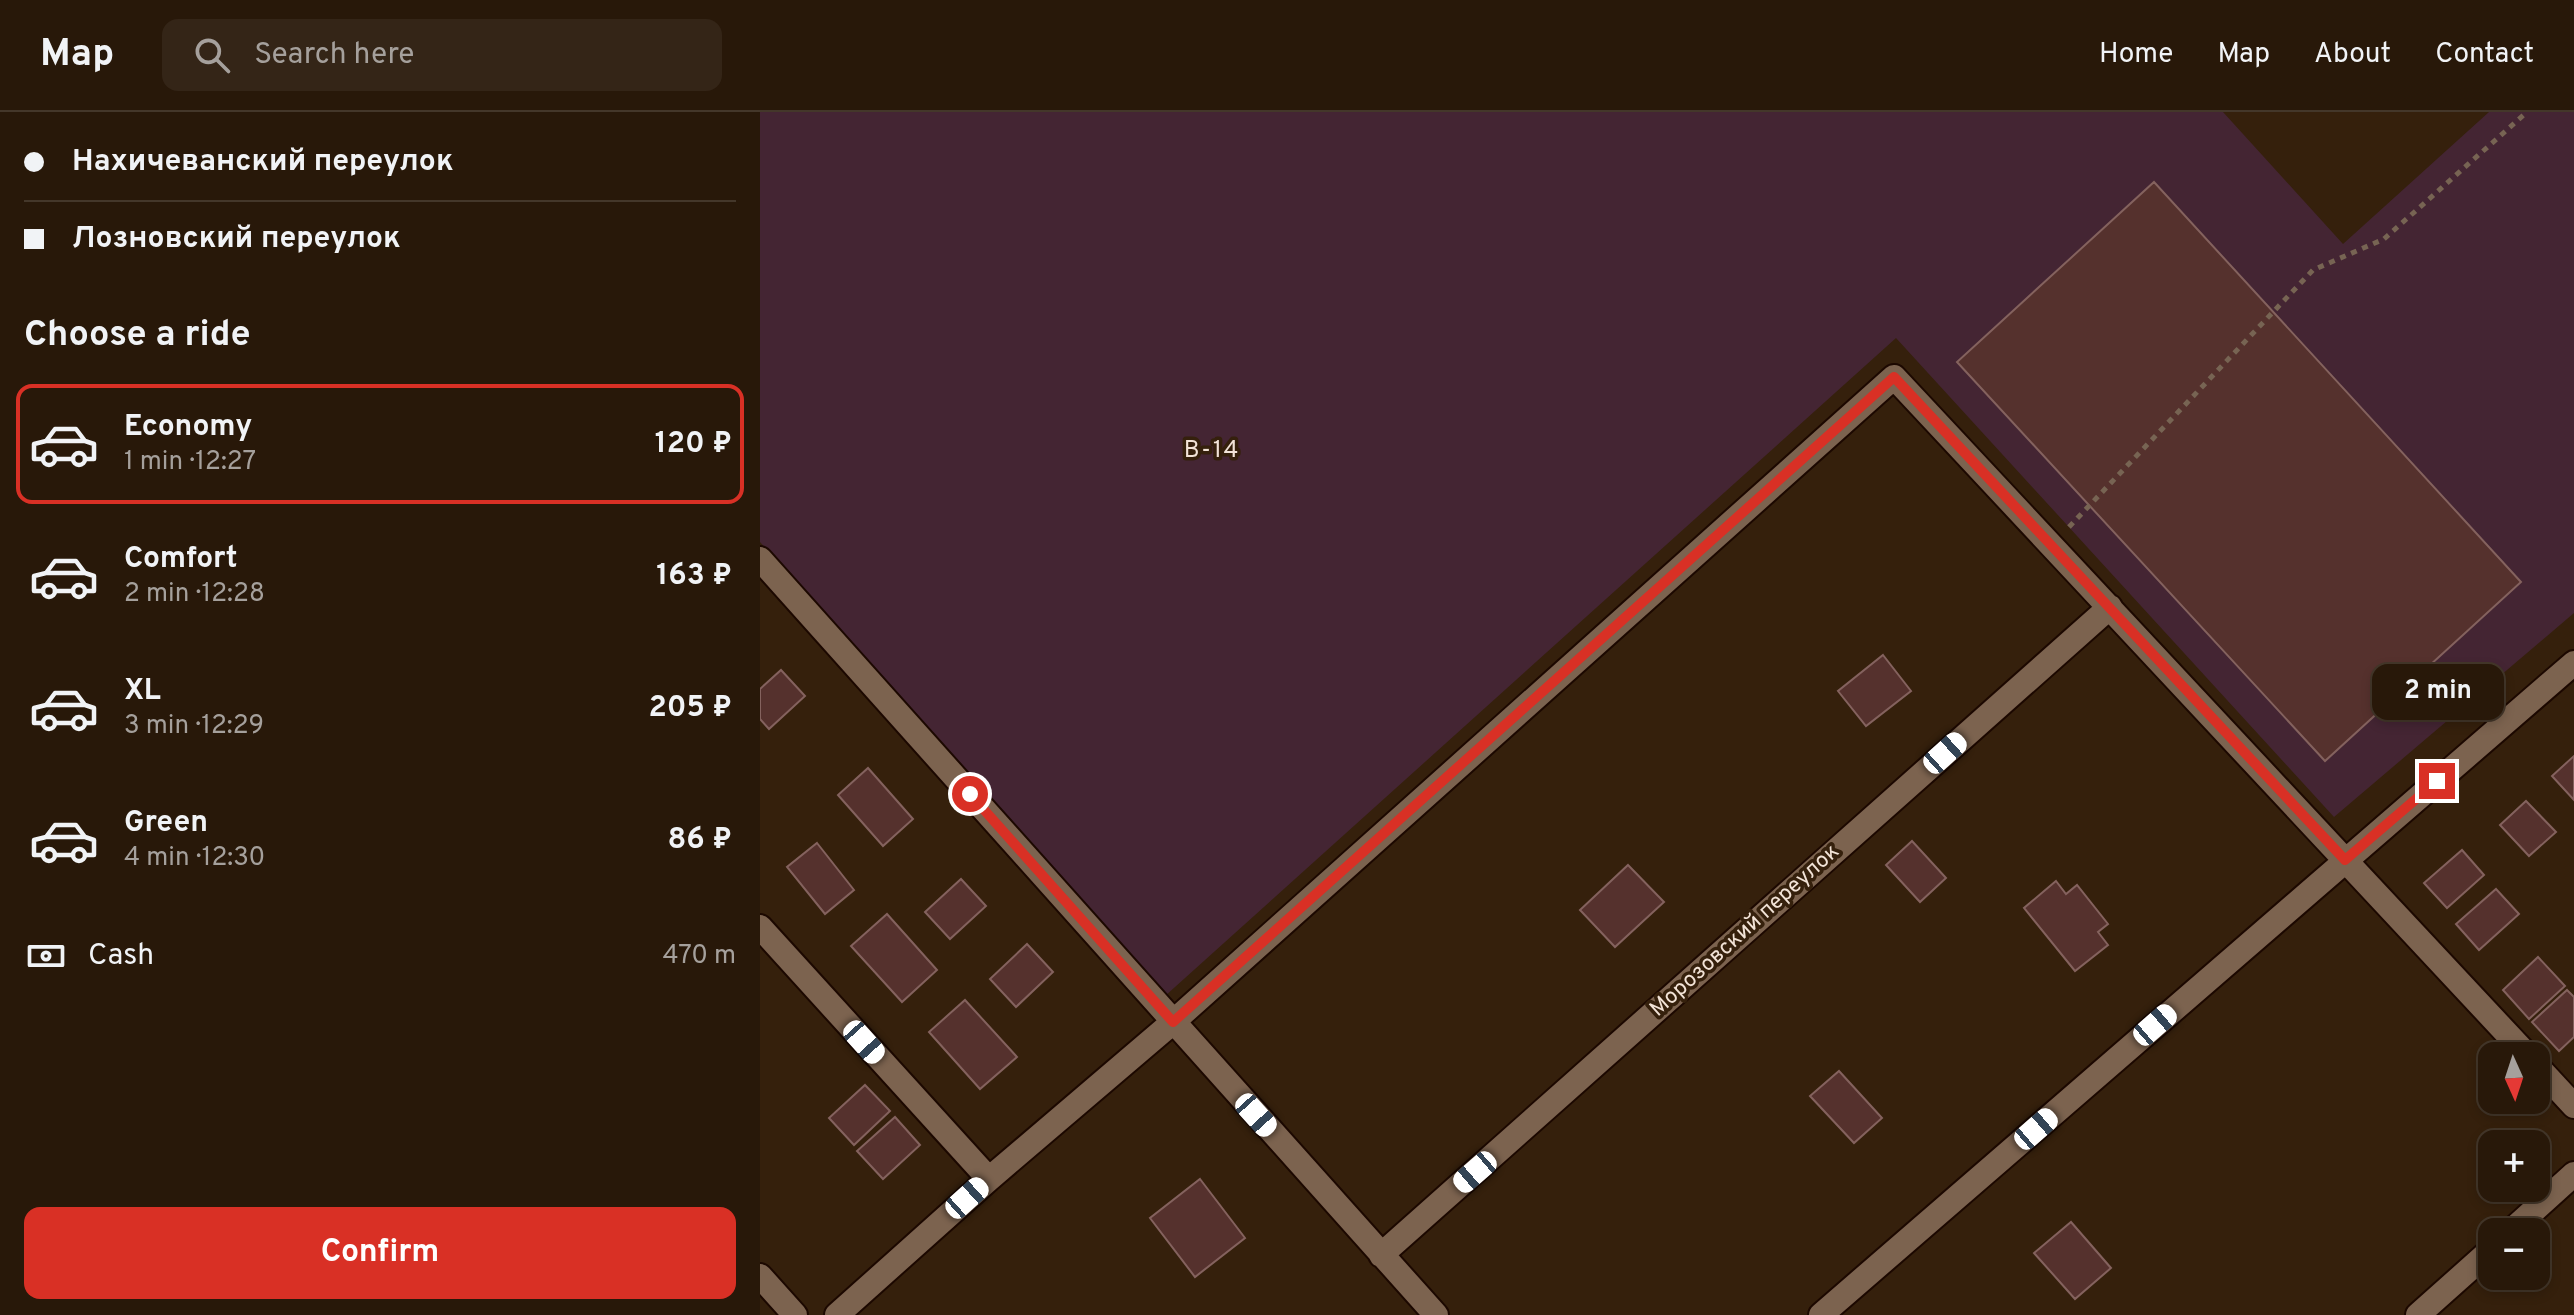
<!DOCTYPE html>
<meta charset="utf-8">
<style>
:root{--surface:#281809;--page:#342517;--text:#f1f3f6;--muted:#a5a09c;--line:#44372a;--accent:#d93025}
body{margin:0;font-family:Overpass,sans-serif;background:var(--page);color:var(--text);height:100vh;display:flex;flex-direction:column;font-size:30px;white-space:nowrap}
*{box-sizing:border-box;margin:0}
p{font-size:26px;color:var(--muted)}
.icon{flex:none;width:44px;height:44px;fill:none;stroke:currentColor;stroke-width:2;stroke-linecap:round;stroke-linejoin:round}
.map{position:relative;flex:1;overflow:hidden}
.details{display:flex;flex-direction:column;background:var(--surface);width:760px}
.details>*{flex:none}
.hud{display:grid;align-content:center;height:176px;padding:0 24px;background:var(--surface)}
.needle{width:52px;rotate:177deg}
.fabs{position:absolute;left:1718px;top:930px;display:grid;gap:16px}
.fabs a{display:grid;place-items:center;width:72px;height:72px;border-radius:16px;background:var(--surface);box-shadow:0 4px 12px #0003,0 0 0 2px var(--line);font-size:40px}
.end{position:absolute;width:36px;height:36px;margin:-18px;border:10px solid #d93025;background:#fff;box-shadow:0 0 0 4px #fff}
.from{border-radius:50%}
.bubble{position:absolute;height:56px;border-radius:16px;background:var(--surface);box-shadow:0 4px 12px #0003,0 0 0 2px var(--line);font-size:26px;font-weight:700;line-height:56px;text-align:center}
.car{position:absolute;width:24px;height:48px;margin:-24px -12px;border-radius:10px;box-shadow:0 0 6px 2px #0007;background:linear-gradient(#fff 24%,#345 0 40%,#fff 0 76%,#345 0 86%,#fff 0)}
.hud b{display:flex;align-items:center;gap:28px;height:76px;font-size:30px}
.hud b+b{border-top:2px solid var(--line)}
.hud i{width:20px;height:20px;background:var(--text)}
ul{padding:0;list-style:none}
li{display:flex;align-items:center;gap:24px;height:120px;margin:0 16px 12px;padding:0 8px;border:4px solid transparent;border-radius:16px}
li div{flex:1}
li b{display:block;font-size:30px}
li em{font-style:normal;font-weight:700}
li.active{border-color:var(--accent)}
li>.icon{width:72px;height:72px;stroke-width:1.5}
h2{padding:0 24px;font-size:36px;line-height:96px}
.pay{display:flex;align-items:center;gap:20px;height:88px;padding:0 24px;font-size:30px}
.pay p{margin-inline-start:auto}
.button{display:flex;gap:16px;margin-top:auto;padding:16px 24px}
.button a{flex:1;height:92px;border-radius:16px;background:var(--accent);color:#fff;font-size:32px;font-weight:700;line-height:92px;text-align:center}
header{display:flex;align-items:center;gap:48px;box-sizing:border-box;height:112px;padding:0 40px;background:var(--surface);border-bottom:2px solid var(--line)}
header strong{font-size:38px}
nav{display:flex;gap:44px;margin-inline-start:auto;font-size:28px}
.search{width:560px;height:72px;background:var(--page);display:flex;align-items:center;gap:20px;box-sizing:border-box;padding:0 28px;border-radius:16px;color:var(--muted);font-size:30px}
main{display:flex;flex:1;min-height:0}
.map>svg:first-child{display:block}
.green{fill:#442533}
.building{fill:#55312d;stroke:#84625e;stroke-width:2}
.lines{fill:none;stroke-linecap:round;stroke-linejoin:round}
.minor-casing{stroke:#1c0800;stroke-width:28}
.path{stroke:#776453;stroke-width:5;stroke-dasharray:6 6;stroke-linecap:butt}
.minor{stroke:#7c634f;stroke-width:24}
.route{stroke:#d93025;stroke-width:10}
.labels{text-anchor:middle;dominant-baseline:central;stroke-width:7;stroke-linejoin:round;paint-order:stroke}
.street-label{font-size:22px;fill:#f2e3d7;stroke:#35200c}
.neighbourhood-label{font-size:24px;letter-spacing:2px;fill:#f2e3d7;stroke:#35200c}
</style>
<header>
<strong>Map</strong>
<div class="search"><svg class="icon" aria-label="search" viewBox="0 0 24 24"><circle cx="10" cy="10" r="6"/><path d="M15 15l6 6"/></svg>Search here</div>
<nav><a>Home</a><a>Map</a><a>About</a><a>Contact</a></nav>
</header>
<main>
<section class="details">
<div class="hud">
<b><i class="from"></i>Нахичеванский переулок</b>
<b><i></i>Лозновский переулок</b>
</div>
<h2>Choose a ride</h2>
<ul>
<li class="active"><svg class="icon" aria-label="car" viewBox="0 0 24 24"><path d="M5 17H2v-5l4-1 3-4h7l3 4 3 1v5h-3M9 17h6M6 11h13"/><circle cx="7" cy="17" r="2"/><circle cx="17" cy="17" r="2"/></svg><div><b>Economy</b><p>1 min · 12:27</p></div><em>120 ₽</em></li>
<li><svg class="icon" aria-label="car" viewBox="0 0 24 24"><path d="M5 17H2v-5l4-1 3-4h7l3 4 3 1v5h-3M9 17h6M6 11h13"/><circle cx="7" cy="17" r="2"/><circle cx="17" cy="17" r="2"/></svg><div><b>Comfort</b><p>2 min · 12:28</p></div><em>163 ₽</em></li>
<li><svg class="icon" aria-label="car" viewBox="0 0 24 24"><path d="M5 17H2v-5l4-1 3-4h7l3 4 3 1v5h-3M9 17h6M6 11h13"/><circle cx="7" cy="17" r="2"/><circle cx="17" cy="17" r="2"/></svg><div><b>XL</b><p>3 min · 12:29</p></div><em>205 ₽</em></li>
<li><svg class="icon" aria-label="car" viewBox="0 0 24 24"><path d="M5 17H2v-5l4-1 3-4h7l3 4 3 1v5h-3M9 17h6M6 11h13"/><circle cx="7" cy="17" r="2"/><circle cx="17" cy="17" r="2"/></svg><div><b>Green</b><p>4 min · 12:30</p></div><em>86 ₽</em></li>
</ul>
<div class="pay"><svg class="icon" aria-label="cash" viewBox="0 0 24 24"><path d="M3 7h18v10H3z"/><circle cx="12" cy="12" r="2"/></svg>Cash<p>470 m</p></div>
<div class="button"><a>Confirm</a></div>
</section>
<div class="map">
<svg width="1814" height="1203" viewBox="0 0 1814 1203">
<rect width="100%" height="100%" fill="#35200c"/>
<path class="green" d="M0,0H1463L1583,132L1729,0H1814V501L1574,705L1136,226L405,884L0,430Z"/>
<path class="building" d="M1394,70L1761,470L1565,649L1197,250Z
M1123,543L1151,579L1106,614L1078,579Z
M21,558L45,584L9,617L0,607V577Z
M1814,644V688L1792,664Z
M108,656L153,707L123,734L78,683Z
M1766,689L1796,720L1769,744L1740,713Z
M1152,729L1186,766L1160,790L1126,753Z
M57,731L94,778L65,802L27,755Z
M1702,738L1724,763L1687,796L1664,771Z
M868,753L904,790L855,835L820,798Z
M201,767L226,794L190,827L165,800Z
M1296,769L1306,782L1317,773L1348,812L1338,820L1348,833L1315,859L1264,796Z
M1736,777L1759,802L1719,838L1696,812Z
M127,802L177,858L142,890L91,834Z
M267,832L293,860L256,895L230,867Z
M1778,845L1805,874L1769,907L1743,878Z
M1807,878L1814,885V925L1799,939L1772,910Z
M205,888L257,945L220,977L169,920Z
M1079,959L1122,1006L1094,1031L1050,984Z
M105,973L130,999L94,1033L69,1006Z
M135,1005L160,1033L123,1067L97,1039Z
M440,1067L485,1126L435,1165L390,1106Z
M1311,1110L1351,1156L1315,1187L1274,1141Z"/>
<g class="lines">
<g class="minor-casing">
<path id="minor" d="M0,447L676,1203
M0,815L229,1067
M1776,953L1814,994
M1750,1120L1814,1062
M621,1143L1350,495
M0,1164L35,1203
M77,1203L229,1067L413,910L1134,265L1768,944
M1061,1203L1814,551
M1658,1203L1732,1137"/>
</g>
<path class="path" d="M1309,415L1553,158L1624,127L1767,0"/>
<use href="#minor" class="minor"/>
</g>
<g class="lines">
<path class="route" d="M210,682L413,910L1134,265L1585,748L1677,669"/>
</g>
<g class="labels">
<g class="street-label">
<text transform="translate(985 819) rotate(-42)">Морозовский переулок</text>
</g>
<g class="neighbourhood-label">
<text x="452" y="339">В-14</text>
</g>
</g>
</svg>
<div class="fabs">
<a><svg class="needle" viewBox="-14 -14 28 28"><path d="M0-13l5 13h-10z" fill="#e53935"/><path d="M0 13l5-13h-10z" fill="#a5a09c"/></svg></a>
<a>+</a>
<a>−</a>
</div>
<i class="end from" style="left:210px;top:682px"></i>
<i class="end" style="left:1677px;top:669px"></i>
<div class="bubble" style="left:1612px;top:552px;width:132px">2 min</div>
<i class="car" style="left:1185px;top:641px;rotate:48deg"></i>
<i class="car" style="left:1395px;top:913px;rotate:49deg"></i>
<i class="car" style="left:104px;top:930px;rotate:138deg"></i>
<i class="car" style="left:496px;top:1003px;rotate:138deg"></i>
<i class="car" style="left:1276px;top:1017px;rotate:49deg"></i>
<i class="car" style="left:715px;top:1060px;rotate:229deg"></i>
<i class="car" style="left:207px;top:1086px;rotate:48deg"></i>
</div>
</main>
